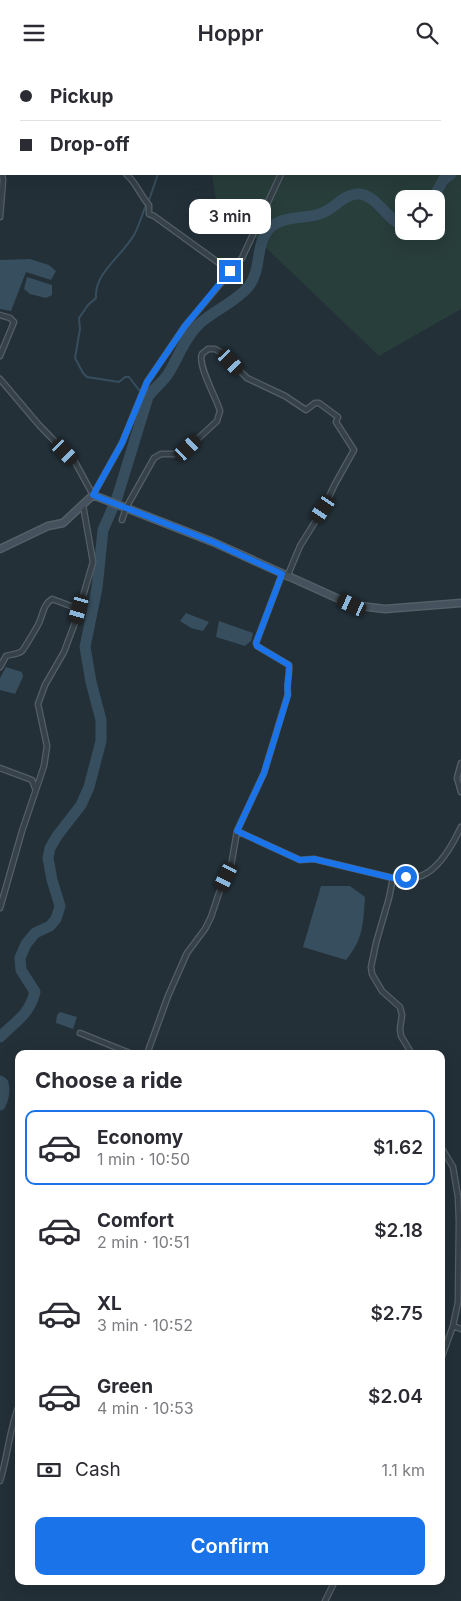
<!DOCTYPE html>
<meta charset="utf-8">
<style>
:root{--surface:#fff;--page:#f7f7f7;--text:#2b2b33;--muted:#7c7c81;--line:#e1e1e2;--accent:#1a73e8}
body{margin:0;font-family:Inter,sans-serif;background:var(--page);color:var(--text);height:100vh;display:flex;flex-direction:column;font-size:19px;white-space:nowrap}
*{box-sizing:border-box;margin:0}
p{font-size:16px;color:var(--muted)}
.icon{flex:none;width:28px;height:28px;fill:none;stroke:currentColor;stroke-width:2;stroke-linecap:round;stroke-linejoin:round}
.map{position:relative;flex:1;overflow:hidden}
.drawer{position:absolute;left:15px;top:985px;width:430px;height:535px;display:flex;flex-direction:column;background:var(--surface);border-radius:10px;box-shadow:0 5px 20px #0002}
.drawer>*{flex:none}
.guide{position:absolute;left:0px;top:0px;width:461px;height:110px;box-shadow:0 5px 20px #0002;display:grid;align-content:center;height:110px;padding:0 20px;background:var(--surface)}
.tools{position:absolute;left:395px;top:125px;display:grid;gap:10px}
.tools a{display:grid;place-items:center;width:50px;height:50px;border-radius:10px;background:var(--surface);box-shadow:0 5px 20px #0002;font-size:25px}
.end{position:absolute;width:22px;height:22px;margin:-11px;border:6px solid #1a73e8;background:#fff;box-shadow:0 0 0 2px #fff}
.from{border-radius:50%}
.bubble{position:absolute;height:35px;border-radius:10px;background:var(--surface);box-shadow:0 5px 20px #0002;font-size:16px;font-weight:600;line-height:35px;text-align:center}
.car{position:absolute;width:15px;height:30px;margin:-15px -8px;border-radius:6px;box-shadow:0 0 4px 1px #0007;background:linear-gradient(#222 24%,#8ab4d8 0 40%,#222 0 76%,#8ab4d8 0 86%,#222 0)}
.guide b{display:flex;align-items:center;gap:18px;height:48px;font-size:19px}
.guide b+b{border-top:1px solid var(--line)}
.guide i{width:12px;height:12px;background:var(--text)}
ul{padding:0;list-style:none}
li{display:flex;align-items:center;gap:15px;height:75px;margin:0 10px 8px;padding:0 10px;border:2px solid transparent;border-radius:10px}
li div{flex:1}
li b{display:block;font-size:19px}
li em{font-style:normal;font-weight:600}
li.active{border-color:var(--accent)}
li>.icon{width:45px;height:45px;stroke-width:1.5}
h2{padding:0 20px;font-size:22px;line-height:60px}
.pay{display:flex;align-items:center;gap:12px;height:55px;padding:0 20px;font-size:19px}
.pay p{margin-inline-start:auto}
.cta{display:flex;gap:10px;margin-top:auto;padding:10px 20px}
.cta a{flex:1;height:58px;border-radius:10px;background:var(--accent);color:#fff;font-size:20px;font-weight:600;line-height:58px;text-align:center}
header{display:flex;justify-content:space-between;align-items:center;height:65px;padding:0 20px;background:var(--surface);font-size:22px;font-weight:600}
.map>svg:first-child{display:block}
.green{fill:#283e3b;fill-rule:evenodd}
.water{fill:#374e5e}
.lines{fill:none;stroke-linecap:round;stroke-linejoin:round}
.stream{stroke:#374e5e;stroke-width:2}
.river{stroke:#374e5e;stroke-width:11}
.street-casing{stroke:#545f67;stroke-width:7}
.secondary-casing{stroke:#545f67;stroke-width:9}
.street{stroke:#364149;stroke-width:4.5}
.secondary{stroke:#45515c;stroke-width:6}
.route{stroke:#1a73e8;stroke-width:6}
</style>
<header><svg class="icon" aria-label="menu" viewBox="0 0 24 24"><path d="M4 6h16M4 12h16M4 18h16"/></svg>Hoppr<svg class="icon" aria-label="search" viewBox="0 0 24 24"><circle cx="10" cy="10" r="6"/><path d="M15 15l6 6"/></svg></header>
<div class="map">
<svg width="461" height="1536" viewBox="0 0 461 1536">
<rect width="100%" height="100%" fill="#233038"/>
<path class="green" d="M194,0H461V244L379,291L216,135L212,109H460V1ZM404,134H436V166H404Z"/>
<path class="water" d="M30,194L49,200L56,206L51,215L26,207L11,246L0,244V195Z
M27,212L52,220V230L46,233L30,229L24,224Z
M186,548L209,557L203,566L191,563L180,556Z
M219,556L253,568L251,576L245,581L216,572Z
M6,602L22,607L23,612L15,629L0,625V613Z
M321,821H350L365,832C363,858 364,873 346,895L303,882Z
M60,947L77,952L73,964L56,958L57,950Z"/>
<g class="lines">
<path class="stream" d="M201,0V1
M149,135L158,109
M146,140C142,150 139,161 134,170C122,191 94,208 96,233L88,240L79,253L80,264L75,293L83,308L87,312L119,317L125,312H129L139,325L148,332"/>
<path class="river" d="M460,103L461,102
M433,134L443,115L451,109
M0,972C16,956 29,950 35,927L21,905L20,893L26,879L35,868L50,861L56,854L60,841L52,815L48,793L50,783L57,771L81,740L89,722L101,676V655L91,617L85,582L97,523L103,465L117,433L148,332C154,323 162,318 168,309C179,292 183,275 198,260C214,245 235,238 249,221C262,204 255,179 269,164C283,149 305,155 322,148C334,144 345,128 359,129C377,130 386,155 404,161
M0,1016L3,1018C5,1026 4,1032 0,1040"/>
<g class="street-casing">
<path id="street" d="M10,1L11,0
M333,1V0
M0,22L1,19
M0,85H1
M0,95L1,102
M126,109C136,117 140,130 149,140V149L154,151L230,206
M0,152L3,115L2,109
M0,250L10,253L14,257L0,291
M0,314L39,360L75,397L93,430
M93,430L122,378L147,317L185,261L242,193L281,109
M122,455L126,443L154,393L161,389H178L188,383L217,356L220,346C217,334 197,300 202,289C203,288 207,285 208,284H215L222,288L247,313L285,331L306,345L315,338H319L338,352L336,357L354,385L335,419L323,444L300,481L287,512
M0,602L6,591C11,589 17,590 22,586C24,584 37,562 39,558C43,549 43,540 52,534L79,544
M461,698L457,713L461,727
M0,703L32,715L35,723
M237,766L264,708L288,629C286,619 290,611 289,600L257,581L256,578L282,509
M0,843L22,766L44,701L47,681L38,639L45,620L64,587L76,555L93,497L83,440
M80,968L132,989
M147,989L168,931L187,888L205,864L211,852L221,822L231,801L237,766L300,795L314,794L393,813
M412,989L401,971L400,964L402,950L400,942L382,926L372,909L371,902L376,878L389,833L393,813C401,813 409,813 417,812C437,808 453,779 461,762
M441,1082L453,1102L458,1132L459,1156L458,1237L453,1261L441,1294
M453,1261L461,1264
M0,1416C8,1391 9,1365 19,1340
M325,1536L335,1516"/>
</g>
<g class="secondary-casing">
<path id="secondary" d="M0,484L48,461L63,458L93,430L213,477L352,540L385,544L461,538"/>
</g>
<use href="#street" class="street"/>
<use href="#secondary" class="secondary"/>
</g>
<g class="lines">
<path class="route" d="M230,206L185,261L147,317L122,378L93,430L213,477L282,509L256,578L257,581L289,600C290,610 286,619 288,630L264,708L237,766L300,795L314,794L393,813L406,812"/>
</g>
</svg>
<div class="tools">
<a><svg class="icon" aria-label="locate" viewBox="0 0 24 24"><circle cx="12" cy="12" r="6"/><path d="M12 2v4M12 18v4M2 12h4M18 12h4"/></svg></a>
</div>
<i class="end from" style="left:406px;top:812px"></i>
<i class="end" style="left:230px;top:206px"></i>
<div class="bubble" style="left:189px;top:134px;width:82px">3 min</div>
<i class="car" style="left:231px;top:297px;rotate:137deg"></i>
<i class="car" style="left:188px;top:383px;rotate:47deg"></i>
<i class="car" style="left:65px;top:387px;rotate:136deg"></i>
<i class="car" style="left:323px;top:444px;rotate:214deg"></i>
<i class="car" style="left:352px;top:540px;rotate:295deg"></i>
<i class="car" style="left:79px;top:544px;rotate:196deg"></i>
<i class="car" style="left:226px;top:812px;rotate:206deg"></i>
<div class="guide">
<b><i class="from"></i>Pickup</b>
<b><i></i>Drop-off</b>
</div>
<section class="drawer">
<h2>Choose a ride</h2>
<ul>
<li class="active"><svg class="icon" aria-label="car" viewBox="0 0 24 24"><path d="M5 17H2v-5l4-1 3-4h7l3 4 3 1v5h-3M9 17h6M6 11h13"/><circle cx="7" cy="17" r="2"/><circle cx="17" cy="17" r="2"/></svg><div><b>Economy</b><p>1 min · 10:50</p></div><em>$1.62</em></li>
<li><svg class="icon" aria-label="car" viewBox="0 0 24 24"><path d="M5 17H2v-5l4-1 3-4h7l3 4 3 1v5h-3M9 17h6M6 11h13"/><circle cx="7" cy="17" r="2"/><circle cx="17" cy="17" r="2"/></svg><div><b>Comfort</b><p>2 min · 10:51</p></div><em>$2.18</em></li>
<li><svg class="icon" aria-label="car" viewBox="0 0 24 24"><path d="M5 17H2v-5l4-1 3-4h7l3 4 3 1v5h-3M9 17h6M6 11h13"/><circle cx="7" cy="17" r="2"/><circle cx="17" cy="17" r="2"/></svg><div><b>XL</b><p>3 min · 10:52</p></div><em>$2.75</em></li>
<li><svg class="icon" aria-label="car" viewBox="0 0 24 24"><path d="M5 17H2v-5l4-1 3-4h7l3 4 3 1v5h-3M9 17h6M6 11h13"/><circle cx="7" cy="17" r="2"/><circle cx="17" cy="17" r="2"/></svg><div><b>Green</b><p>4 min · 10:53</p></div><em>$2.04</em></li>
</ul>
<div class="pay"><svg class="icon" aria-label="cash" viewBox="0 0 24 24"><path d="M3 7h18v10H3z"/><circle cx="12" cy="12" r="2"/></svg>Cash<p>1.1 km</p></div>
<div class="cta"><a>Confirm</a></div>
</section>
</div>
